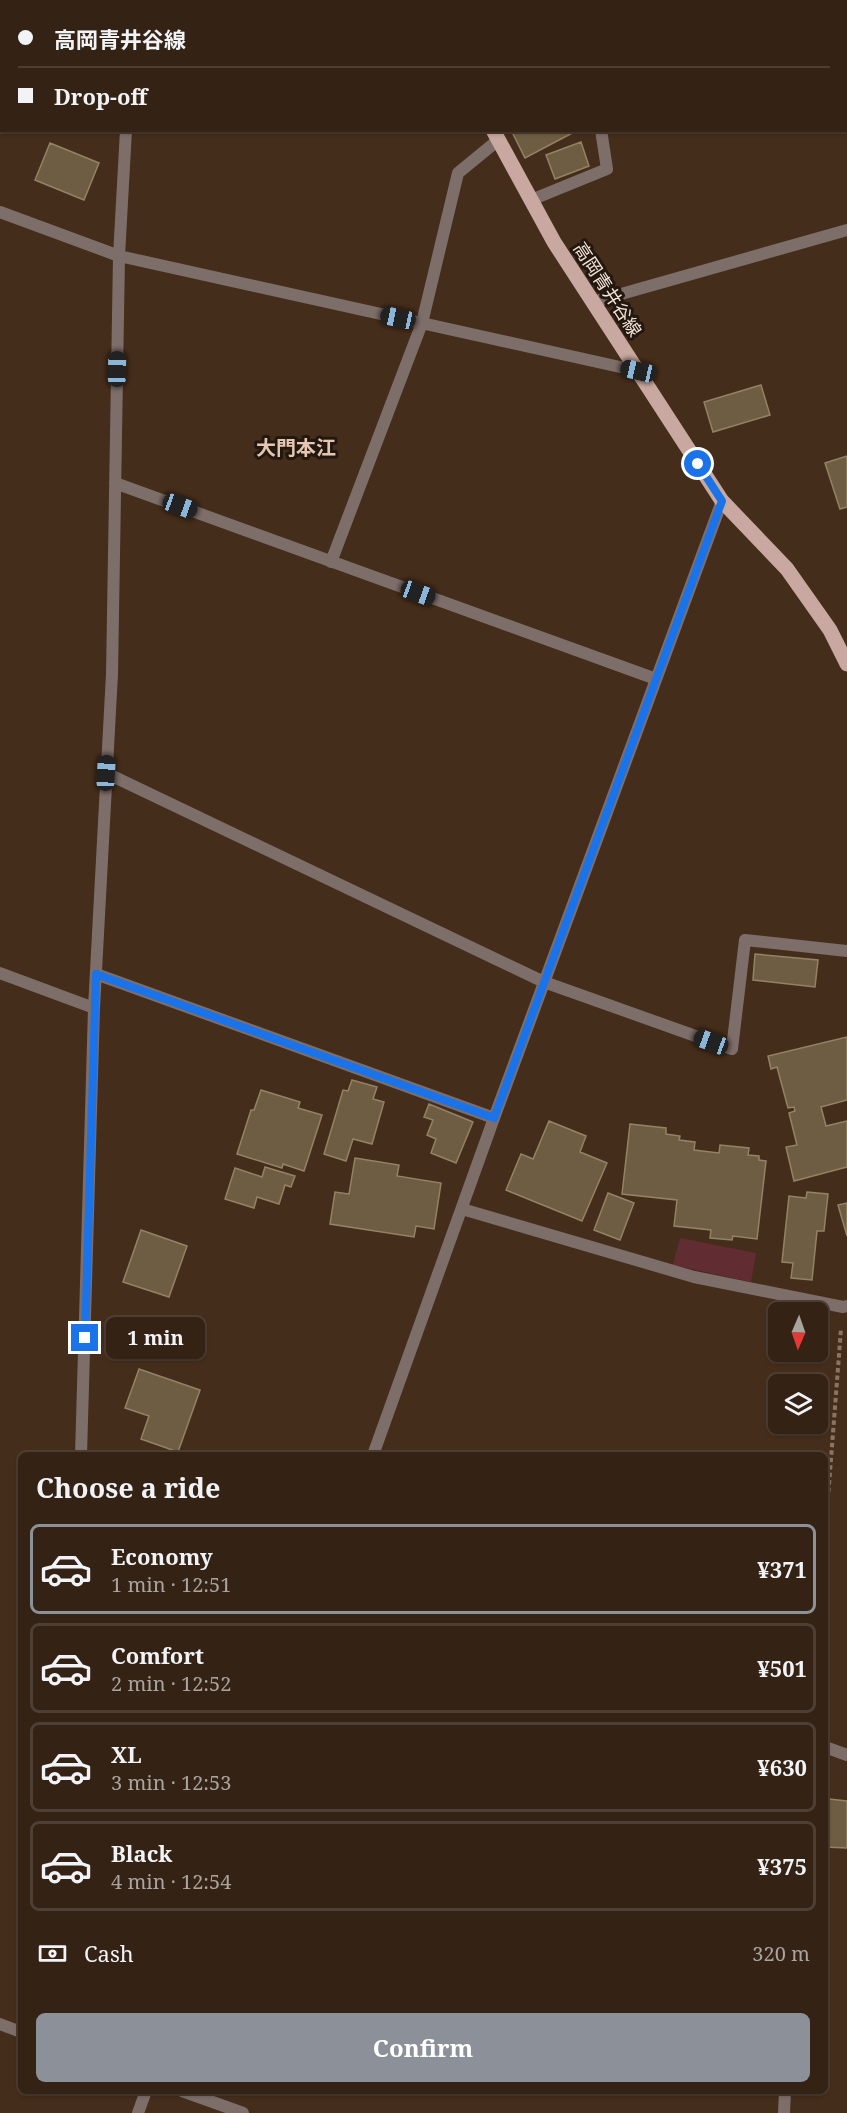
<!DOCTYPE html>
<meta charset="utf-8">
<style>
:root{--surface:#342214;--page:#3f2f22;--text:#f1f3f6;--muted:#a9a4a0;--line:#4e3f34;--accent:#8c9099}
body{margin:0;font-family:"Noto Serif","Noto Sans JP",serif;background:var(--page);color:var(--text);height:100vh;display:flex;flex-direction:column;font-size:22px;white-space:nowrap}
*{box-sizing:border-box;margin:0}
p{font-size:20px;color:var(--muted)}
.icon{flex:none;width:33px;height:33px;fill:none;stroke:currentColor;stroke-width:2;stroke-linecap:round;stroke-linejoin:round}
.map{position:relative;flex:1;overflow:hidden}
.drawer{position:absolute;left:18px;top:1452px;width:810px;height:642px;display:flex;flex-direction:column;background:var(--surface);border-radius:9px;box-shadow:0 2px 4px #0004,0 0 0 2px var(--line)}
.drawer>*{flex:none}
.top-card{position:absolute;left:0px;top:0px;width:848px;height:132px;box-shadow:0 2px 4px #0004,0 0 0 2px var(--line);display:grid;align-content:center;height:132px;padding:0 18px;background:var(--surface)}
.needle{width:39px;rotate:182deg}
.tools{position:absolute;left:768px;top:1302px;display:grid;gap:12px}
.tools a{display:grid;place-items:center;width:60px;height:60px;border-radius:9px;background:var(--surface);box-shadow:0 2px 4px #0004,0 0 0 2px var(--line);font-size:30px}
.end{position:absolute;width:27px;height:27px;margin:-14px;border:8px solid #1a73e8;background:#fff;box-shadow:0 0 0 3px #fff}
.from{border-radius:50%}
.bubble{position:absolute;height:42px;border-radius:9px;background:var(--surface);box-shadow:0 2px 4px #0004,0 0 0 2px var(--line);font-size:20px;font-weight:700;line-height:42px;text-align:center}
.car{position:absolute;width:18px;height:36px;margin:-18px -9px;border-radius:8px;box-shadow:0 0 4px 2px #0007;background:linear-gradient(#222 24%,#8ab4d8 0 40%,#222 0 76%,#8ab4d8 0 86%,#222 0)}
.top-card b{display:flex;align-items:center;gap:21px;height:57px;font-size:22px}
.top-card b+b{border-top:2px solid var(--line)}
.top-card i{width:15px;height:15px;background:var(--text)}
ul{padding:0;list-style:none}
li{display:flex;align-items:center;gap:18px;height:90px;margin:0 12px 9px;padding:0 6px;border:3px solid var(--line);border-radius:9px}
li div{flex:1}
li b{display:block;font-size:22px}
li em{font-style:normal;font-weight:700}
li.current{border-color:var(--accent)}
li>.icon{width:54px;height:54px;stroke-width:1.5}
h2{padding:0 18px;font-size:27px;line-height:72px}
.pay{display:flex;align-items:center;gap:15px;height:66px;padding:0 18px;font-size:22px}
.pay p{margin-inline-start:auto}
.button{display:flex;gap:12px;margin-top:auto;padding:12px 18px}
.button a{flex:1;height:69px;border-radius:9px;background:var(--accent);color:#fff;font-size:24px;font-weight:700;line-height:69px;text-align:center}
.map>svg:first-child{display:block}
.green{fill:#622c33}
.building{fill:#6e5d42;stroke:#948266;stroke-width:1.5}
.lines{fill:none;stroke-linecap:round;stroke-linejoin:round}
.path{stroke:#8a7565;stroke-width:4;stroke-dasharray:4.5 3;stroke-linecap:butt}
.minor{stroke:#7e6e6a;stroke-width:12}
.tertiary{stroke:#7e6e6a;stroke-width:12}
.primary{stroke:#c8a8a0;stroke-width:15}
.route{stroke:#1a73e8;stroke-width:8}
.labels{text-anchor:middle;dominant-baseline:central;stroke-width:6;stroke-linejoin:round;paint-order:stroke}
.street-label{font-size:18px;fill:#f4e4d9;stroke:#231810}
.neighbourhood-label{font-size:20px;font-weight:bold;fill:#e5c6b0;stroke:#231810}
</style>
<div class="map">
<svg width="847" height="2113" viewBox="0 0 847 2113">
<rect width="100%" height="100%" fill="#452d1b"/>
<path class="green" d="M680,1238L756,1253L751,1282L673,1265Z"/>
<path class="building" d="M511,130H578L525,158Z
M581,142L589,166L555,179L546,155Z
M50,143L99,163L84,200L35,180Z
M761,385L770,415L713,432L704,402Z
M847,456V507L840,509L825,463Z
M755,954L818,960L815,987L753,980Z
M847,1037V1100L821,1107L826,1126L847,1121V1167L794,1181L786,1147L797,1145L789,1113L795,1111L794,1107L788,1108L777,1067L771,1069L768,1056Z
M352,1080L377,1087L373,1099L384,1102L372,1144L353,1139L346,1161L324,1154L343,1090L348,1091Z
M261,1090L300,1102L298,1108L322,1115L304,1171L283,1164L282,1168L237,1154L251,1110H254Z
M429,1104L473,1122L456,1163L431,1153L436,1139L427,1135L433,1120L424,1117Z
M549,1121L586,1136L580,1152L607,1163L582,1221L506,1190L521,1154L533,1159Z
M630,1124L666,1128V1134L680,1136L679,1140L695,1142L694,1150L719,1153L720,1145L749,1148L748,1155L759,1156V1160L766,1161L757,1239L733,1236L732,1240L710,1238L711,1230L674,1226L677,1200L622,1194Z
M355,1158L399,1165L397,1176L441,1183L434,1229L416,1226L414,1237L330,1224L335,1192L349,1194Z
M265,1167L295,1176L291,1187L285,1185L279,1204L257,1197L254,1208L225,1199L235,1168L262,1177Z
M807,1192L828,1194L824,1231H817L812,1280L791,1278L793,1263L782,1262L789,1196L806,1198Z
M608,1193L634,1203L620,1240L594,1230Z
M847,1203V1236L838,1205Z
M141,1230L187,1246L169,1297L123,1282Z
M139,1369L200,1390L178,1452L141,1439L149,1416L125,1408Z
M829,1799L847,1801V1848L825,1847Z"/>
<g class="lines">
<path class="path" d="M823,0L824,2
M846,31L847,33
M825,1537L841,1329"/>
<path class="minor" d="M130,0V2
M560,0L561,2
M531,200L607,169L601,130
M0,212L119,256L638,371
M593,302L847,230
M115,483L656,679
M331,562L422,323L458,173L497,141
M106,773L544,982L732,1049L745,940L847,951
M0,973L94,1008
M96,974L494,1118
M462,1209L694,1277L843,1307L847,1306
M81,1455L94,1008L112,674L119,256L126,130
M373,1455L494,1118L722,501
M825,1747L847,1755
M0,2024L21,2032
M182,2091L243,2113
M138,2113L146,2091
M784,2113L785,2091"/>
<path class="tertiary" d="M41,2L42,0
M0,104L2,100"/>
<path class="primary" d="M440,0L441,2
M493,130L554,242L722,501L787,569L830,630L847,664"/>
</g>
<g class="lines">
<path class="route" d="M85,1338L96,974L494,1118L722,501L698,464"/>
</g>
<g class="labels">
<g class="street-label">
<text transform="translate(608 289) rotate(57)">高岡青井谷線</text>
</g>
<g class="neighbourhood-label">
<text x="296" y="447">大門本江</text>
</g>
</g>
</svg>
<div class="tools">
<a><svg class="needle" viewBox="-14 -14 28 28"><path d="M0-13l5 13h-10z" fill="#e53935"/><path d="M0 13l5-13h-10z" fill="#a9a4a0"/></svg></a>
<a><svg class="icon" aria-label="layers" viewBox="0 0 24 24"><path d="M12 4l9 5-9 5-9-5zM3 14l9 5 9-5"/></svg></a>
</div>
<i class="end from" style="left:698px;top:464px"></i>
<i class="end" style="left:85px;top:1338px"></i>
<div class="bubble" style="left:106px;top:1317px;width:99px">1 min</div>
<i class="car" style="left:398px;top:318px;rotate:282deg"></i>
<i class="car" style="left:117px;top:369px;rotate:1deg"></i>
<i class="car" style="left:638px;top:371px;rotate:283deg"></i>
<i class="car" style="left:180px;top:506px;rotate:110deg"></i>
<i class="car" style="left:418px;top:593px;rotate:110deg"></i>
<i class="car" style="left:106px;top:773px;rotate:3deg"></i>
<i class="car" style="left:711px;top:1042px;rotate:290deg"></i>
<div class="top-card">
<b><i class="from"></i>高岡青井谷線</b>
<b><i></i>Drop-off</b>
</div>
<section class="drawer">
<h2>Choose a ride</h2>
<ul>
<li class="current"><svg class="icon" aria-label="car" viewBox="0 0 24 24"><path d="M5 17H2v-5l4-1 3-4h7l3 4 3 1v5h-3M9 17h6M6 11h13"/><circle cx="7" cy="17" r="2"/><circle cx="17" cy="17" r="2"/></svg><div><b>Economy</b><p>1 min · 12:51</p></div><em>¥371</em></li>
<li><svg class="icon" aria-label="car" viewBox="0 0 24 24"><path d="M5 17H2v-5l4-1 3-4h7l3 4 3 1v5h-3M9 17h6M6 11h13"/><circle cx="7" cy="17" r="2"/><circle cx="17" cy="17" r="2"/></svg><div><b>Comfort</b><p>2 min · 12:52</p></div><em>¥501</em></li>
<li><svg class="icon" aria-label="car" viewBox="0 0 24 24"><path d="M5 17H2v-5l4-1 3-4h7l3 4 3 1v5h-3M9 17h6M6 11h13"/><circle cx="7" cy="17" r="2"/><circle cx="17" cy="17" r="2"/></svg><div><b>XL</b><p>3 min · 12:53</p></div><em>¥630</em></li>
<li><svg class="icon" aria-label="car" viewBox="0 0 24 24"><path d="M5 17H2v-5l4-1 3-4h7l3 4 3 1v5h-3M9 17h6M6 11h13"/><circle cx="7" cy="17" r="2"/><circle cx="17" cy="17" r="2"/></svg><div><b>Black</b><p>4 min · 12:54</p></div><em>¥375</em></li>
</ul>
<div class="pay"><svg class="icon" aria-label="cash" viewBox="0 0 24 24"><path d="M3 7h18v10H3z"/><circle cx="12" cy="12" r="2"/></svg>Cash<p>320 m</p></div>
<div class="button"><a>Confirm</a></div>
</section>
</div>
